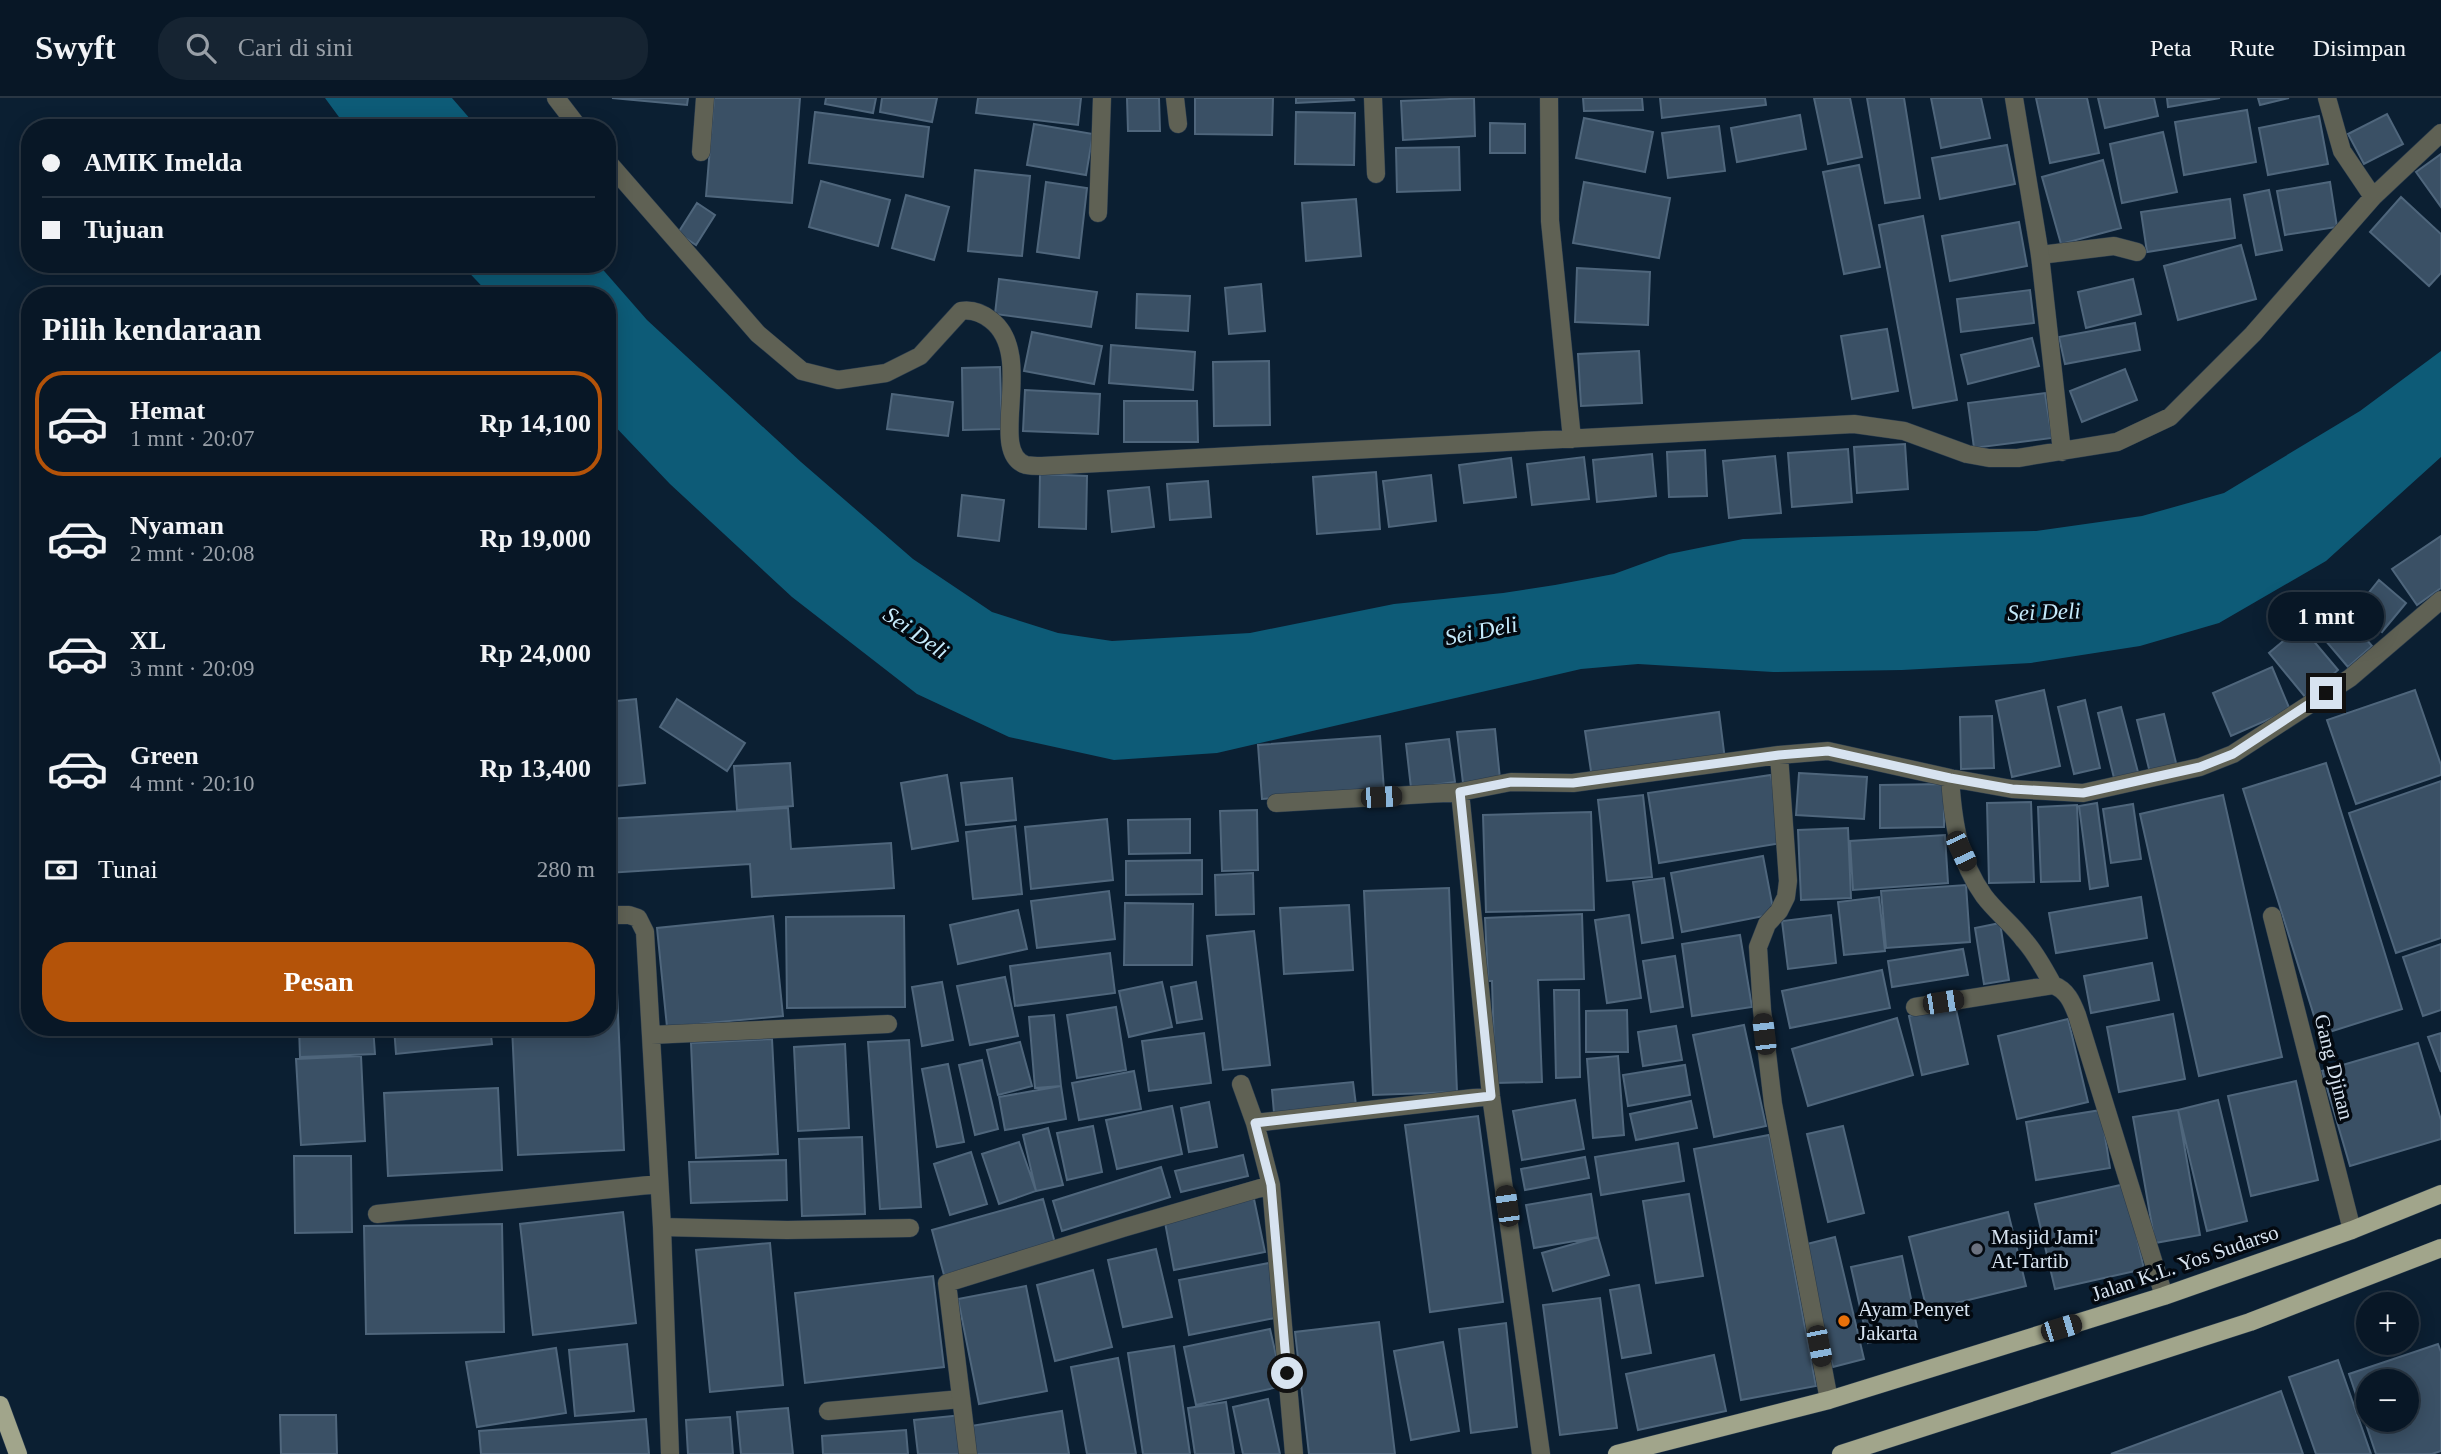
<!DOCTYPE html>
<html lang="id">
<meta charset="utf-8">
<style>
:root{--surface:#081726;--page:#162432;--text:#f1f3f6;--muted:#989fa7;--line:#293643;--accent:#b45309}
body{margin:0;font-family:Georgia,serif;background:var(--page);color:var(--text);height:100vh;display:flex;flex-direction:column;font-size:26px;white-space:nowrap}
*{box-sizing:border-box;margin:0}
p{font-size:23px;color:var(--muted)}
.icon{flex:none;width:38px;height:38px;fill:none;stroke:currentColor;stroke-width:2;stroke-linecap:round;stroke-linejoin:round}
.map{position:relative;flex:1;overflow:hidden}
.side{position:absolute;left:21px;top:189px;width:595px;height:749px;display:flex;flex-direction:column;background:var(--surface);border-radius:28px;box-shadow:0 4px 18px #0003,0 0 0 2px var(--line)}
.side>*{flex:none}
.hud{position:absolute;left:21px;top:21px;width:595px;height:154px;border-radius:28px;box-shadow:0 4px 18px #0003,0 0 0 2px var(--line);display:grid;align-content:center;height:154px;padding:0 21px;background:var(--surface)}
.controls{position:absolute;left:2356px;top:1194px;display:grid;gap:14px}
.controls a{display:grid;place-items:center;width:63px;height:63px;border-radius:50%;background:var(--surface);box-shadow:0 4px 18px #0003,0 0 0 2px var(--line);font-size:35px}
.end{position:absolute;width:32px;height:32px;margin:-16px;border:9px solid #d7e3f0;background:#111;box-shadow:0 0 0 4px #111}
.from{border-radius:50%}
.bubble{position:absolute;height:49px;border-radius:24px;background:var(--surface);box-shadow:0 4px 18px #0003,0 0 0 2px var(--line);font-size:23px;font-weight:800;line-height:49px;text-align:center}
.car{position:absolute;width:21px;height:42px;margin:-21px -10px;border-radius:9px;box-shadow:0 0 5px 2px #0007;background:linear-gradient(#222 24%,#8ab4d8 0 40%,#222 0 76%,#8ab4d8 0 86%,#222 0)}
.hud b{display:flex;align-items:center;gap:24px;height:66px;font-size:26px}
.hud b+b{border-top:2px solid var(--line)}
.hud i{width:18px;height:18px;background:var(--text)}
ul{padding:0;list-style:none}
li{display:flex;align-items:center;gap:21px;height:105px;margin:0 14px 10px;padding:0 7px;border:4px solid transparent;border-radius:28px}
li div{flex:1}
li b{display:block;font-size:26px}
li em{font-style:normal;font-weight:800}
li.selected{border-color:var(--accent)}
li>.icon{width:63px;height:63px;stroke-width:1.5}
h2{padding:0 21px;font-size:32px;line-height:84px}
.pay{display:flex;align-items:center;gap:18px;height:77px;padding:0 21px;font-size:26px}
.pay p{margin-inline-start:auto}
.primary-button{display:flex;gap:14px;margin-top:auto;padding:14px 21px}
.primary-button a{flex:1;height:80px;border-radius:28px;background:var(--accent);color:#fff;font-size:28px;font-weight:800;line-height:80px;text-align:center}
header{display:flex;align-items:center;gap:42px;box-sizing:border-box;height:98px;padding:0 35px;background:var(--surface);border-bottom:2px solid var(--line)}
header strong{font-size:33px}
nav{display:flex;gap:38px;margin-inline-start:auto;font-size:24px}
.search{width:490px;height:63px;background:var(--page);display:flex;align-items:center;gap:18px;box-sizing:border-box;padding:0 24px;border-radius:28px;color:var(--muted);font-size:26px}
.map>svg:first-child{display:block}
.water{fill:#0d5b77}
.building{fill:#3a5065;stroke:#4f667c;stroke-width:2;fill-rule:evenodd}
.lines{fill:none;stroke-linecap:round;stroke-linejoin:round}
.service-casing{stroke:#283a4d;stroke-width:19}
.minor-casing{stroke:#283a4d;stroke-width:19}
.primary-casing{stroke:#283a4d;stroke-width:19}
.service{stroke:#5f6154;stroke-width:18}
.minor{stroke:#5f6154;stroke-width:18}
.primary{stroke:#a1a58b;stroke-width:18}
.route{stroke:#d7e3f0;stroke-width:9}
.worship-dot{fill:#6b7280;stroke:#030910;stroke-width:2.5}
.food-dot{fill:#e8710a;stroke:#030910;stroke-width:2.5}
.labels{text-anchor:middle;dominant-baseline:central;stroke-width:7;stroke-linejoin:round;paint-order:stroke}
.street-label{font-size:21px;fill:#d7e3f0;stroke:#030910}
.poi-label{font-size:21px;fill:#d7e3f0;stroke:#030910;text-anchor:start}
.water-label{font-size:23px;font-style:italic;fill:#c6ebfc;stroke:#030910}
</style>
<header>
<strong>Swyft</strong>
<div class="search"><svg class="icon" aria-label="search" viewBox="0 0 24 24"><circle cx="10" cy="10" r="6"/><path d="M15 15l6 6"/></svg>Cari di sini</div>
<nav><a>Peta</a><a>Rute</a><a>Disimpan</a></nav>
</header>
<div class="map">
<svg width="2441" height="1356" viewBox="0 0 2441 1356">
<rect width="100%" height="100%" fill="#0b1f32"/>
<path class="water" d="M325,0H452L478,30H347Z
M461,166H598L647,222L801,364L913,461L992,514L1058,535L1112,543L1250,535L1394,506L1503,495L1555,487L1614,476L1669,456L1743,441L2036,433L2142,418L2224,395L2360,313L2441,253V359L2326,463L2219,525L2140,548L2031,565L1902,572L1773,574L1638,566L1581,571L1217,655L1114,662L1009,639L917,596L792,499L670,386L607,320V198H491Z"/>
<path class="building" d="M612,0H688L687,7Z
M714,0H800L792,105L706,98Z
M826,0H876L873,15L825,6Z
M882,0H937L932,24L880,14Z
M978,0H1081L1078,27L976,15Z
M1127,0H1159L1160,33H1128Z
M1195,0H1273L1272,37L1195,36Z
M1296,0H1353L1354,2L1296,5Z
M1474,0L1475,38L1403,42L1401,3Z
M1583,0H1642L1643,12L1584,13Z
M1660,0H1765L1766,7L1662,20Z
M1814,0H1850L1862,59L1828,66Z
M1867,0H1904L1920,100L1885,105Z
M1931,0H1981L1990,40L1941,50Z
M2036,0H2087L2099,55L2050,65Z
M2098,0H2154L2158,18L2105,30Z
M2167,0H2220L2168,9Z
M2258,0H2289L2260,7Z
M2247,12L2256,64L2184,77L2175,24Z
M815,14L929,29L923,79L809,65Z
M1296,14L1355,15L1354,67L1295,66Z
M2387,16L2403,46L2364,66L2348,36Z
M1800,17L1806,51L1737,64L1731,30Z
M2319,18L2328,66L2268,77L2259,30Z
M1584,20L1653,34L1645,74L1576,60Z
M1490,25L1525,26V55H1490Z
M1034,26L1093,36L1086,77L1027,67Z
M1719,28L1725,73L1668,80L1662,35Z
M2163,34L2177,94L2122,105L2110,46Z
M2007,47L2015,86L1940,101L1932,60Z
M1459,49L1460,92L1397,94L1396,50Z
M2441,56V109L2416,74Z
M2103,62L2121,130L2061,146L2042,79Z
M1859,67L1880,169L1844,176L1823,74Z
M975,72L1030,78L1022,158L968,153Z
M821,83L890,102L878,148L809,129Z
M1046,84L1087,90L1079,160L1037,154Z
M1584,84L1670,100L1659,160L1573,145Z
M2330,84L2337,129L2285,137L2277,93Z
M2269,92L2282,152L2256,157L2244,97Z
M906,97L949,109L934,162L892,150Z
M2401,99L2441,136V175L2429,188L2370,134Z
M1356,101L1361,158L1306,163L1302,105Z
M2230,101L2235,140L2147,154L2141,114Z
M697,105L715,117L696,147L678,135Z
M1923,118L1957,302L1913,310L1879,127Z
M2019,124L2027,168L1950,183L1942,138Z
M2241,147L2256,201L2178,222L2164,168Z
M1577,170L1650,174L1648,227L1575,224Z
M999,181L1097,194L1091,229L995,216Z
M2133,181L2141,216L2086,230L2078,194Z
M1261,186L1265,233L1229,236L1225,190Z
M2030,192L2034,225L1961,234L1957,201Z
M1137,196L1190,198L1188,233L1136,230Z
M2135,225L2140,252L2065,266L2059,239Z
M1887,231L1898,293L1852,301L1841,238Z
M1032,234L1102,248L1094,286L1024,273Z
M2032,240L2039,268L1968,286L1961,257Z
M1111,247L1195,254L1193,292L1109,285Z
M1639,253L1642,305L1581,308L1578,256Z
M1269,263L1270,327L1214,328L1213,264Z
M1000,269L1002,331L963,332L962,270Z
M2125,271L2137,302L2082,324L2070,293Z
M1025,292L1100,296L1098,336L1023,333Z
M2045,295L2052,340L1974,350L1968,305Z
M892,296L953,304L948,338L887,331Z
M1124,303H1197L1198,344H1124Z
M1905,346L1908,391L1857,395L1854,349Z
M1848,351L1852,404L1792,409L1788,355Z
M1705,352L1707,398L1669,399L1667,354Z
M1652,356L1656,398L1597,404L1593,362Z
M1775,358L1781,415L1729,420L1723,363Z
M1584,359L1589,401L1532,407L1527,366Z
M1511,360L1516,399L1464,405L1459,367Z
M1376,374L1380,431L1317,436L1313,379Z
M1040,376L1087,378L1086,431L1039,429Z
M1431,377L1436,423L1389,429L1383,383Z
M1208,383L1211,419L1170,422L1167,386Z
M1149,389L1154,429L1112,434L1108,393Z
M962,397L1004,402L999,443L958,438Z
M2441,438V490L2417,507L2392,471Z
M2379,482L2406,505L2382,534L2356,511Z
M2344,515L2372,548L2348,569L2320,536Z
M2301,528L2338,572L2306,600L2269,555Z
M2272,569L2290,612L2231,638L2213,595Z
M2044,592L2060,668L2012,679L1996,603Z
M2415,592L2441,667V677L2356,706L2327,622Z
M636,601L645,685L607,689V604Z
M677,601L745,645L727,673L660,629Z
M2085,602L2100,670L2074,676L2058,609Z
M2121,609L2139,678L2115,684L2098,615Z
M1719,614L1725,662L1592,680L1585,633Z
M2164,616L2177,669L2150,675L2137,622Z
M1992,618L1994,670L1961,671L1960,619Z
M1495,631L1500,681L1463,685L1457,634Z
M1380,638L1384,692L1262,701L1258,647Z
M1449,641L1455,684L1411,690L1406,646Z
M790,665L793,708L737,712L734,668Z
M2326,665L2402,911L2320,937L2243,691Z
M1799,675L1867,679L1864,721L1796,717Z
M947,677L958,743L912,751L901,685Z
M1771,677L1782,745L1659,765L1648,695Z
M1012,680L1016,722L966,727L961,685Z
M2441,683V840L2396,855L2349,715Z
M1944,686V729L1880,730V687Z
M1643,697L1652,779L1607,783L1598,702Z
M2223,697L2282,959L2199,978L2140,716Z
M2031,704L2034,784L1989,785L1987,705Z
M2097,705L2108,788L2090,791L2079,708Z
M2133,706L2141,761L2111,765L2103,711Z
M2077,707L2080,783L2041,784L2038,709Z
M788,710L791,751L891,745L894,790L752,799L750,766L607,775V721Z
M1257,712L1258,772L1222,773L1220,713Z
M1591,714L1594,812L1486,814L1483,717Z
M1107,721L1113,782L1031,791L1025,729Z
M1190,721V755L1129,756L1128,722Z
M1015,728L1022,796L973,801L966,734Z
M1848,730L1851,800L1801,802L1798,732Z
M1945,737L1948,785L1853,792L1850,743Z
M1763,758L1774,816L1682,834L1671,775Z
M1202,762V796L1126,797V763Z
M1253,775L1254,816L1216,817L1215,777Z
M1664,780L1673,840L1642,845L1633,784Z
M1966,787L1970,844L1886,850L1881,793Z
M1449,790L1457,994L1373,997L1364,793Z
M1109,793L1115,841L1037,850L1031,803Z
M1879,799L1885,853L1844,857L1838,804Z
M2141,799L2147,840L2056,855L2049,815Z
M1125,805L1193,806L1192,867H1124Z
M1349,807L1353,872L1284,876L1280,810Z
M1018,812L1027,851L958,866L950,827Z
M1582,816L1584,881L1538,882L1542,984L1495,985L1492,883H1488L1485,820Z
M1629,817L1641,900L1607,905L1595,822Z
M1831,817L1836,865L1788,871L1782,823Z
M773,818L783,918L667,929L657,830Z
M904,818L905,909L787,910L786,819Z
M2000,825L2009,882L1984,886L1975,830Z
M1254,833L1270,967L1223,972L1207,838Z
M1740,837L1752,909L1692,918L1682,846Z
M2441,846V912L2423,918L2403,859Z
M615,849L624,1052L518,1057L512,929H607V850Z
M1963,851L1968,877L1892,889L1888,863Z
M1110,855L1115,895L1015,908L1010,868Z
M1675,858L1683,909L1651,914L1643,863Z
M2152,865L2159,902L2091,915L2084,878Z
M1882,872L1890,910L1790,930L1782,893Z
M1005,879L1018,938L970,947L957,888Z
M942,884L953,942L922,948L912,889Z
M1162,884L1172,929L1129,939L1119,893Z
M1196,884L1202,921L1177,925L1171,889Z
M1554,892H1579L1580,979L1556,980Z
M1955,907L1968,966L1922,977L1909,918Z
M1116,909L1126,972L1077,980L1067,917Z
M1627,912L1628,954H1586V913Z
M2173,916L2185,981L2119,994L2107,929Z
M1054,917L1061,988L1035,990L1029,919Z
M1897,920L1913,977L1808,1008L1792,951Z
M2068,921L2088,1004L2017,1021L1998,938Z
M1744,927L1766,1028L1714,1039L1693,937Z
M1676,928L1682,962L1643,968L1638,934Z
M299,929H373L375,956L300,959Z
M394,929H490L492,946L396,956Z
M1204,935L1211,985L1149,993L1142,943Z
M2441,935V974L2428,939Z
M772,941L778,1056L696,1060L691,945Z
M909,942L921,1109L880,1111L868,944Z
M1020,944L1032,988L998,997L987,952Z
M2418,945L2441,1022V1041L2350,1068L2322,973Z
M845,946L849,1030L798,1033L794,949Z
M361,958L365,1043L301,1047L296,961Z
M1618,958L1624,1037L1593,1040L1587,961Z
M982,962L998,1031L975,1037L959,967Z
M948,966L964,1044L937,1049L922,971Z
M1685,967L1690,997L1628,1008L1623,977Z
M1134,973L1141,1011L1079,1022L1072,985Z
M2296,983L2318,1082L2251,1098L2228,998Z
M1353,984L1356,1007L1274,1015L1272,992Z
M1061,988L1066,1021L1005,1032L999,999Z
M498,990L502,1072L388,1078L384,995Z
M1575,1002L1584,1051L1522,1062L1513,1013Z
M2218,1002L2247,1123L2207,1133L2178,1012Z
M1691,1003L1697,1030L1636,1042L1630,1016Z
M1209,1004L1217,1049L1189,1054L1181,1010Z
M1172,1008L1182,1056L1117,1071L1106,1022Z
M2101,1012L2110,1070L2036,1082L2026,1024Z
M2178,1012L2200,1137L2155,1145L2133,1019Z
M1478,1018L1503,1204L1430,1214L1405,1027Z
M1093,1028L1102,1074L1067,1082L1057,1035Z
M1843,1028L1864,1115L1828,1124L1807,1036Z
M1048,1030L1063,1087L1036,1093L1023,1037Z
M1769,1037L1816,1288L1741,1302L1694,1051Z
M862,1039L865,1116L802,1118L799,1041Z
M1019,1044L1036,1093L999,1106L982,1056Z
M1678,1045L1684,1083L1601,1097L1595,1059Z
M971,1054L987,1106L950,1117L934,1066Z
M1243,1057L1248,1078L1181,1094L1175,1073Z
M294,1058H351L352,1134L295,1135Z
M1585,1059L1589,1080L1525,1092L1521,1071Z
M786,1062L787,1102L691,1105L689,1064Z
M1161,1069L1170,1099L1062,1133L1053,1103Z
M2125,1086L2144,1171L2055,1191L2035,1106Z
M1591,1096L1598,1139L1534,1150L1526,1107Z
M1689,1096L1703,1178L1656,1185L1643,1103Z
M1043,1101L1055,1145L944,1177L932,1132Z
M1254,1101L1265,1154L1174,1172L1164,1119Z
M623,1114L636,1225L533,1237L520,1126Z
M2008,1114L2026,1188L1927,1212L1909,1139Z
M502,1126L504,1234L366,1236L364,1128Z
M1598,1139L1609,1177L1553,1193L1542,1155Z
M1835,1139L1864,1261L1833,1269L1803,1147Z
M770,1145L783,1287L710,1294L696,1152Z
M1156,1151L1172,1219L1123,1229L1108,1162Z
M1902,1158L1918,1234L1868,1245L1851,1169Z
M1269,1165L1280,1219L1189,1237L1179,1182Z
M1093,1172L1112,1249L1055,1263L1037,1187Z
M933,1178L944,1269L805,1285L795,1195Z
M1639,1187L1651,1255L1622,1260L1610,1192Z
M1026,1188L1047,1293L979,1306L958,1201Z
M1600,1200L1617,1330L1560,1337L1543,1207Z
M1379,1224L1395,1356H1309L1295,1234Z
M1506,1225L1517,1329L1471,1335L1459,1231Z
M1270,1231L1283,1288L1196,1307L1184,1249Z
M1443,1244L1459,1333L1411,1342L1394,1253Z
M627,1246L634,1313L575,1318L569,1252Z
M2438,1246L2441,1254V1353L2432,1356H2376L2349,1276ZM2368,1283H2406V1321H2368Z
M1174,1248L1190,1356H1143L1128,1255Z
M556,1250L566,1315L477,1329L466,1264Z
M1714,1257L1726,1313L1638,1332L1626,1276Z
M1118,1260L1136,1356H1087L1071,1269Z
M2338,1262L2371,1356H2316L2289,1279Z
M2281,1293L2303,1356H2111Z
M1268,1301L1280,1356H1243L1233,1309Z
M1226,1304L1234,1356H1195L1188,1310Z
M788,1310L793,1356H741L737,1314Z
M1062,1313L1069,1356H976L971,1328Z
M280,1317H336L337,1356H281Z
M962,1317L966,1356H918L914,1322Z
M730,1319L733,1356H688L686,1322Z
M646,1321L649,1356H481L479,1333Z
M906,1332L908,1356H823L822,1338Z"/>
<g class="lines">
<g class="service-casing">
<path id="service" d="M2040,157L2114,148L2137,154
M2272,818L2352,1132
M828,1313L961,1301"/>
</g>
<g class="minor-casing">
<path id="minor" d="M556,0L579,30
M1175,0L1178,26
M1373,0L1376,76
M1549,0L1550,123L1572,341
M2014,0L2040,157L2062,354
M2327,0L2342,53L2373,99
M701,54L705,0
M607,63L758,236L802,273L838,282L886,275L920,258L961,213C973,211 982,215 991,222C1037,257 986,354 1026,367C1031,368 1037,368 1042,368L1854,326L1904,333L1967,356L1989,360H2018L2117,344L2170,319L2253,236L2373,99L2441,35
M1098,115L1102,0
M1779,657L1788,783L1786,799L1779,813L1767,826L1758,849L1762,912L1773,1006L1829,1302
M1950,680C1953,723 1958,762 1984,798C1996,814 2012,826 2024,842C2036,855 2044,871 2053,887
M1460,694L1491,998L1541,1356
M1276,705L1460,694L1511,684L1573,685L1779,657L1828,653L1950,680L2012,691L2083,695L2200,669L2233,656L2350,580L2441,502
M607,817H629L638,820L645,834L662,1129L670,1356
M1915,909L2053,887C2067,892 2072,904 2077,917L2164,1198
M651,937L888,926
M1241,986L1255,1025L1271,1087L1294,1356
M1255,1025L1491,998
M377,1116L658,1086
M662,1129L787,1132L910,1130
M968,1356L947,1185L1123,1130L1271,1087"/>
</g>
<g class="primary-casing">
<path id="primary" d="M0,1307L18,1356
M1617,1356L1829,1302L2164,1198L2352,1132L2441,1096
M1841,1356L2250,1224L2441,1150"/>
</g>
<use href="#service" class="service"/>
<use href="#minor" class="minor"/>
<use href="#primary" class="primary"/>
</g>
<g class="lines">
<path class="route" d="M1287,1275L1271,1087L1255,1025L1491,998L1460,694L1511,684L1573,685L1779,657L1828,653L1950,680L2012,691L2083,695L2200,669L2233,656L2326,595"/>
</g>
<circle class="worship-dot" cx="1977" cy="1151" r="7"/>
<circle class="food-dot" cx="1844" cy="1223" r="7"/>
<g class="labels">
<g class="street-label">
<text transform="translate(2334 969) rotate(76)">Gang Djinan</text>
<text transform="translate(2185 1165) rotate(-19)">Jalan K.L. Yos Sudarso</text>
</g>
<g class="poi-label">
<text x="1991" y="1139">Masjid Jami'<tspan x="1991" dy="24">At-Tartib</tspan></text>
<text x="1858" y="1211">Ayam Penyet<tspan x="1858" dy="24">Jakarta</tspan></text>
</g>
<g class="water-label">
<text transform="translate(2044 514) rotate(-2)">Sei Deli</text>
<text transform="translate(1481 533) rotate(-11)">Sei Deli</text>
<text transform="translate(916 535) rotate(35)">Sei Deli</text>
</g>
</g>
</svg>
<div class="controls">
<a>+</a>
<a>−</a>
</div>
<i class="end from" style="left:1287px;top:1275px"></i>
<i class="end" style="left:2326px;top:595px"></i>
<div class="bubble" style="left:2268px;top:494px;width:116px">1 mnt</div>
<i class="car" style="left:1381px;top:699px;rotate:87deg"></i>
<i class="car" style="left:1961px;top:753px;rotate:155deg"></i>
<i class="car" style="left:1943px;top:904px;rotate:81deg"></i>
<i class="car" style="left:1764px;top:936px;rotate:353deg"></i>
<i class="car" style="left:1507px;top:1108px;rotate:352deg"></i>
<i class="car" style="left:2061px;top:1230px;rotate:73deg"></i>
<i class="car" style="left:1819px;top:1248px;rotate:169deg"></i>
<div class="hud">
<b><i class="from"></i>AMIK Imelda</b>
<b><i></i>Tujuan</b>
</div>
<section class="side">
<h2>Pilih kendaraan</h2>
<ul>
<li class="selected"><svg class="icon" aria-label="car" viewBox="0 0 24 24"><path d="M5 17H2v-5l4-1 3-4h7l3 4 3 1v5h-3M9 17h6M6 11h13"/><circle cx="7" cy="17" r="2"/><circle cx="17" cy="17" r="2"/></svg><div><b>Hemat</b><p>1 mnt · 20:07</p></div><em>Rp 14,100</em></li>
<li><svg class="icon" aria-label="car" viewBox="0 0 24 24"><path d="M5 17H2v-5l4-1 3-4h7l3 4 3 1v5h-3M9 17h6M6 11h13"/><circle cx="7" cy="17" r="2"/><circle cx="17" cy="17" r="2"/></svg><div><b>Nyaman</b><p>2 mnt · 20:08</p></div><em>Rp 19,000</em></li>
<li><svg class="icon" aria-label="car" viewBox="0 0 24 24"><path d="M5 17H2v-5l4-1 3-4h7l3 4 3 1v5h-3M9 17h6M6 11h13"/><circle cx="7" cy="17" r="2"/><circle cx="17" cy="17" r="2"/></svg><div><b>XL</b><p>3 mnt · 20:09</p></div><em>Rp 24,000</em></li>
<li><svg class="icon" aria-label="car" viewBox="0 0 24 24"><path d="M5 17H2v-5l4-1 3-4h7l3 4 3 1v5h-3M9 17h6M6 11h13"/><circle cx="7" cy="17" r="2"/><circle cx="17" cy="17" r="2"/></svg><div><b>Green</b><p>4 mnt · 20:10</p></div><em>Rp 13,400</em></li>
</ul>
<div class="pay"><svg class="icon" aria-label="cash" viewBox="0 0 24 24"><path d="M3 7h18v10H3z"/><circle cx="12" cy="12" r="2"/></svg>Tunai<p>280 m</p></div>
<div class="primary-button"><a>Pesan</a></div>
</section>
</div>
